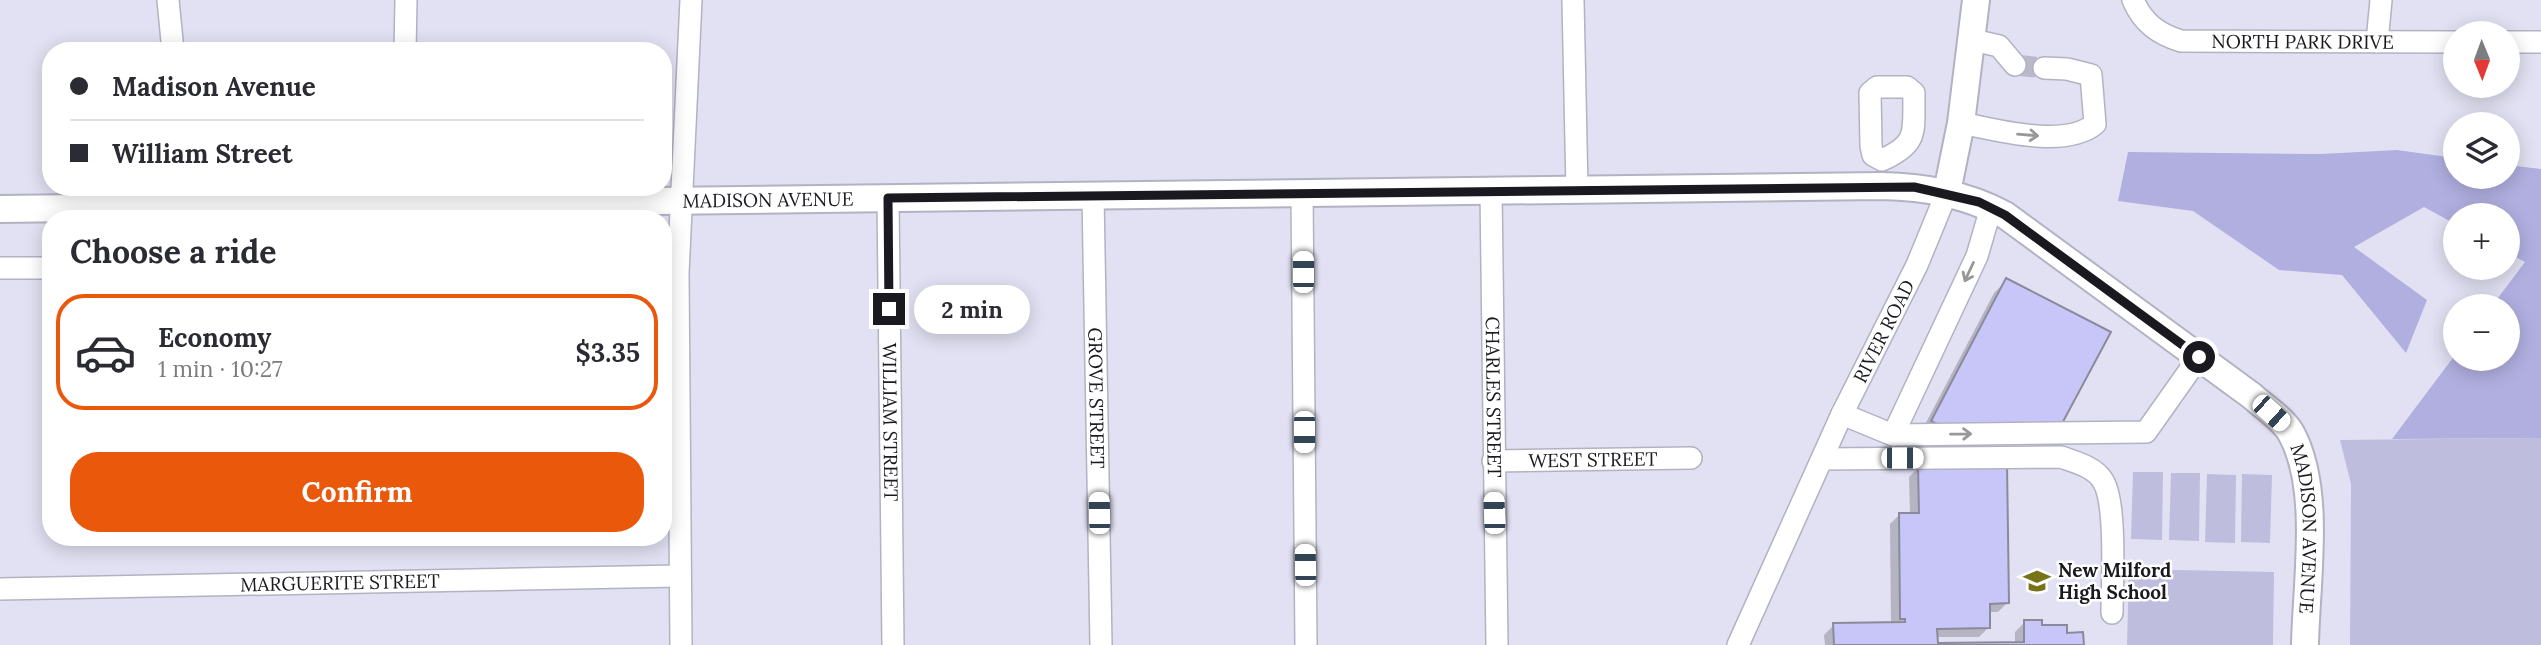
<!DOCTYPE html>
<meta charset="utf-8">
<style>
:root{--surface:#fff;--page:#f2f2f3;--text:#2b2b33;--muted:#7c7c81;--line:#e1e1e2;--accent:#ea580c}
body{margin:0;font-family:Lora,serif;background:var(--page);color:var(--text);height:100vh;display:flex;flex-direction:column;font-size:26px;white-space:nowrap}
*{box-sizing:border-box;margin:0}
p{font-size:23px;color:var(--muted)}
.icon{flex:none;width:38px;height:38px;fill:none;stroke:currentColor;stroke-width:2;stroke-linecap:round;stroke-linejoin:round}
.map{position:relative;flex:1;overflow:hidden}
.details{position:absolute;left:42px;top:210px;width:630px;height:336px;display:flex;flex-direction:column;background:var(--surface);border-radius:28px;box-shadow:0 4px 18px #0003}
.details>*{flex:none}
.hud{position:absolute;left:42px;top:42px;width:630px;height:154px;border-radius:28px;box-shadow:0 4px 18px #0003;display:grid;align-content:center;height:154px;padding:0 28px;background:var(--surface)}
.needle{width:46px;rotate:179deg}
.controls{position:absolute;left:2443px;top:21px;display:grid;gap:14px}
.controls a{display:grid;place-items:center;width:77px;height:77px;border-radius:50%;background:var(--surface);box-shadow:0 4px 18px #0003;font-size:35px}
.end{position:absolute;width:32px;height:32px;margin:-16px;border:9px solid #19191f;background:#fff;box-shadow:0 0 0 4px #fff}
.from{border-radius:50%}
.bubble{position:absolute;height:49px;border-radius:24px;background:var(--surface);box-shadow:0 4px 18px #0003;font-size:23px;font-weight:700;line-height:49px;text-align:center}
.car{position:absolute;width:21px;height:42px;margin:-21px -10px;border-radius:9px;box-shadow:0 0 5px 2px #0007;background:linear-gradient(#fff 24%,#345 0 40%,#fff 0 76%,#345 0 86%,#fff 0)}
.hud b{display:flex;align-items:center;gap:24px;height:66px;font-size:26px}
.hud b+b{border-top:2px solid var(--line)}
.hud i{width:18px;height:18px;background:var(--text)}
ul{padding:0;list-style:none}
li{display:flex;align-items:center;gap:21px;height:116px;margin:0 14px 10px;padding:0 14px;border:4px solid transparent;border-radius:28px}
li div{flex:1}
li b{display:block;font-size:26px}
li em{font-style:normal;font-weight:700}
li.on{border-color:var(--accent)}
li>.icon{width:63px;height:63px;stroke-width:1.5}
h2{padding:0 28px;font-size:32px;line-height:84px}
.action{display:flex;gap:14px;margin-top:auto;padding:14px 28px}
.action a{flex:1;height:80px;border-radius:28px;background:var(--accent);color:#fff;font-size:28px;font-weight:700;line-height:80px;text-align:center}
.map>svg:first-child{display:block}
.green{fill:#bebdde}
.forest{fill:#b1afe0}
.shadow{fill:#0003}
.building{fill:#c8c6f8;stroke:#8b8a9b;stroke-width:2}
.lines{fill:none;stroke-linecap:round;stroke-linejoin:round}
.minor-tunnel{stroke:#bab9c9;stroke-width:21;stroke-dasharray:21 10;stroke-linecap:butt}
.minor-casing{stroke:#b2b2c3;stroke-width:24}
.major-casing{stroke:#b2b2c3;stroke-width:30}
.minor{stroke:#fff;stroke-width:21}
.major{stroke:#fff;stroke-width:26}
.oneway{stroke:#98989a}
.route{stroke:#19191f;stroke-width:9}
.labels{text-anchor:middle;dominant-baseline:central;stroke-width:5;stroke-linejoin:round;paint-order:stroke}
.street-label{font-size:19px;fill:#19191f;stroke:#fff}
.poi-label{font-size:19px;font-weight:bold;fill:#19191f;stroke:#fff;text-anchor:start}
</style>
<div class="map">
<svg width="2541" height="645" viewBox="0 0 2541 645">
<rect width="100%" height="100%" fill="#e2e1f3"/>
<path class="green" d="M2541,438V645H2350L2351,484L2340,440Z
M2133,472H2163L2162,540L2131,539Z
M2171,473H2200L2199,541L2169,540Z
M2207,474L2236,475L2235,543L2205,542Z
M2242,474L2272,475L2270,543L2241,542Z
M2129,569L2274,572L2273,645H2127Z"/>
<path class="forest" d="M2397,150L2455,158V177H2508V165L2541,169V438L2392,439L2455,355V359H2508V306H2492L2525,262L2508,253V215H2455V224L2424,207L2354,247L2427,300L2406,353L2342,275L2279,270L2193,211L2118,201L2128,152L2321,154Z"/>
<path class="shadow" d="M2007,280L1937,443L1920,434L1994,293Z
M1919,467L2007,603L1998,612H1988L1989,627L1979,637H1936V645H1825L1824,635L1834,625L1891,624L1890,524L1899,515H1910L1909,477Z
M2025,622L2065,635L2082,645H1940L2015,644V632Z"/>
<path class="building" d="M2006,278L2111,332L2058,431H1951L1931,421Z
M2007,464L2009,603L1990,604V628L1937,629L1938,643L2024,642V620H2042V625H2067V633L2083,632L2084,645H1834L1833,623L1905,622V619H1900L1899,513H1919L1918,466Z"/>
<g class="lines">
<path class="minor-tunnel" d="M2015,65L2044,68"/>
<g class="minor-casing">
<g id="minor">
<path d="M168,0L173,51"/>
<path d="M1573,0L1577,190"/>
<path id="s1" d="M2133,0C2143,23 2158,34 2181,41L2455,42"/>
<path d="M1973,40L1999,46L2015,65"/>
<path d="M2377,42L2381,0"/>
<path d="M2508,42H2541"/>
<path d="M405,51L406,0"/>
<path d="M1877,87H1907L1914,93C1913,131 1920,143 1882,160L1873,155L1871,146L1870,93Z"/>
<path d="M1961,123C1998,130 2064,149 2095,124L2091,75L2067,69L2044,68"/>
<path d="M176,187V205"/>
<path d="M405,187V219"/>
<path id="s2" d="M1491,191L1497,645"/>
<path d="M1302,192L1306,645"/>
<path id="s3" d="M1093,195L1101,645"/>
<path id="s4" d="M888,198L893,645"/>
<path d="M0,268H51"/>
<path d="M1842,414L1893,435L2146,432L2199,357"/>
<path d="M1893,435L1977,256L1991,208"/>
<path d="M1822,459L2061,457C2075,462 2095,467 2103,481C2117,503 2112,584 2112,613"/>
<path id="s5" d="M1493,461L1691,458"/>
<path id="s6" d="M0,589L679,576"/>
<path d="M681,645L678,273L691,0"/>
<path id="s7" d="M1738,645L1842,414L1917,265L1947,192"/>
</g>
</g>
<g class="major-casing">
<g id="major">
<path d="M1947,192L1961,123L1976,0"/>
<path id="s8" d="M0,209L1882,186C1926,187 1965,194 2005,215L2252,396C2264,407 2283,419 2291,433C2322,489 2306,582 2305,645"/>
</g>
</g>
<use href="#minor" class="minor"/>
<use href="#major" class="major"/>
</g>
<defs><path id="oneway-shaft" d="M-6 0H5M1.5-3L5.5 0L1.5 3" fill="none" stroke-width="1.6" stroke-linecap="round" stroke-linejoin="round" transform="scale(1.75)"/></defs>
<g class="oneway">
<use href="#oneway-shaft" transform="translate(2028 135) rotate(5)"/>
<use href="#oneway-shaft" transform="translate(1969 272) rotate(115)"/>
<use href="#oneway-shaft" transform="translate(1961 434) rotate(-1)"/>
</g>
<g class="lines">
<path class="route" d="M889,309L888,198L1914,187L1979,202L2005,215L2199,357"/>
</g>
<defs>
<g id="school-bare" transform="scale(2.1)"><path d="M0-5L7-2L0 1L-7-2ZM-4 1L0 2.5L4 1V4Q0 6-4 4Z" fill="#777316" stroke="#fff" stroke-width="2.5" paint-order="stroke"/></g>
</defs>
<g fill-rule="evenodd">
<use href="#school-bare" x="2037" y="581"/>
</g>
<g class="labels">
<g class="street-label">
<text stroke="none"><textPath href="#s1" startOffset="187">NORTH PARK DRIVE</textPath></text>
<text stroke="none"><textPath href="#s8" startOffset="768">MADISON AVENUE</textPath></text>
<text stroke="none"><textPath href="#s7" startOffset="346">RIVER ROAD</textPath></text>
<text stroke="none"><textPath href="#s2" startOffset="206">CHARLES STREET</textPath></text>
<text stroke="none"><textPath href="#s3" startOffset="203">GROVE STREET</textPath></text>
<text stroke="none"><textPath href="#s4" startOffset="224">WILLIAM STREET</textPath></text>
<text stroke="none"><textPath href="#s5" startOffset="100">WEST STREET</textPath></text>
<text stroke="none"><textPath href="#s8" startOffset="2468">MADISON AVENUE</textPath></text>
<text stroke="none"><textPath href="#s6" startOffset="340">MARGUERITE STREET</textPath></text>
</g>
<g class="poi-label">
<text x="2058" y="570">New Milford<tspan x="2058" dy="22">High School</tspan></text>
</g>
</g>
</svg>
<div class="controls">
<a><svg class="needle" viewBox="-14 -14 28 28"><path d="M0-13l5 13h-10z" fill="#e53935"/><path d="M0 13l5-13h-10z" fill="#7c7c81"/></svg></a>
<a><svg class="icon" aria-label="layers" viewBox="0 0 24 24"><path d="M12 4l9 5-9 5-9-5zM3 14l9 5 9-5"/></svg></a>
<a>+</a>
<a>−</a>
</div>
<i class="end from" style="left:2199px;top:357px"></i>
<i class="end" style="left:889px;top:309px"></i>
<div class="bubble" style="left:914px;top:285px;width:116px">2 min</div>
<i class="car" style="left:1303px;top:272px;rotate:0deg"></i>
<i class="car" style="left:2271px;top:413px;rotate:132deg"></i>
<i class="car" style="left:1304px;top:432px;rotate:180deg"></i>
<i class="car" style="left:1902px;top:458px;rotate:90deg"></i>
<i class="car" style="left:1099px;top:513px;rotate:359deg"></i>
<i class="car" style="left:1494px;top:513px;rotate:358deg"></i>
<i class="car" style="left:1305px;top:565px;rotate:359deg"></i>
<div class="hud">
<b><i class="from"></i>Madison Avenue</b>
<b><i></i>William Street</b>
</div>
<section class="details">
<h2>Choose a ride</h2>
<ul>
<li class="on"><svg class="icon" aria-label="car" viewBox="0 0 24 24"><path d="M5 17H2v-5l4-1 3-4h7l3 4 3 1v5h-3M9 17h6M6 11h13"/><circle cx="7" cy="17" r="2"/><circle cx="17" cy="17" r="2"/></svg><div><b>Economy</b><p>1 min · 10:27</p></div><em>$3.35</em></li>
</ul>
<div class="action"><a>Confirm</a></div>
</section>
</div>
